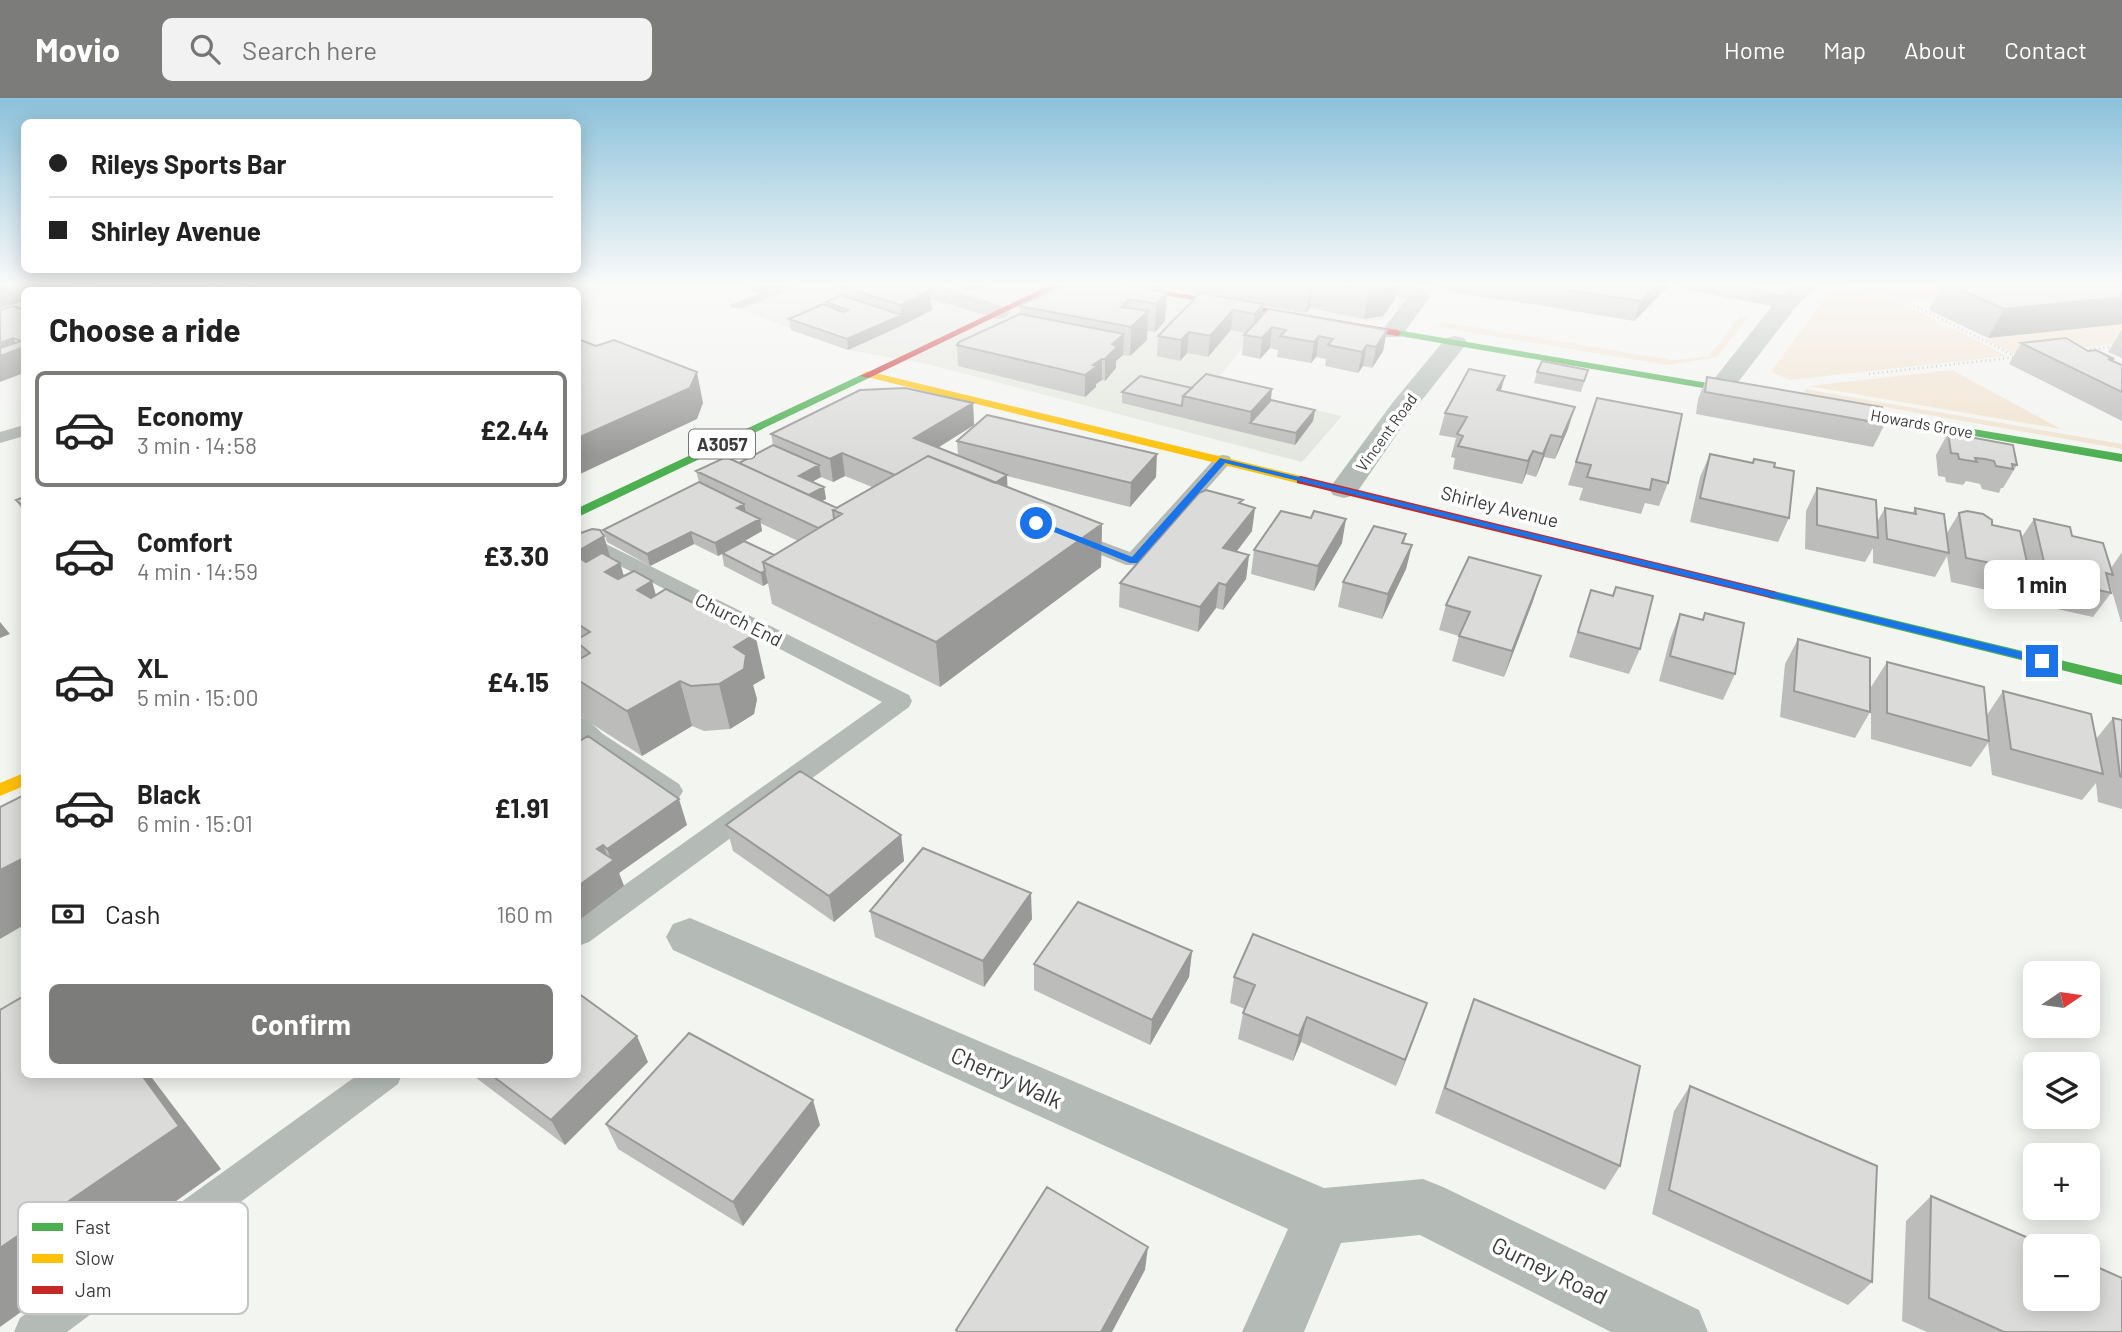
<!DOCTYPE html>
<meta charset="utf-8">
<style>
:root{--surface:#fff;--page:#f2f2f2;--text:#222;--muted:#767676;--line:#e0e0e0;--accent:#7c7d7b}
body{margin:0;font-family:Barlow,sans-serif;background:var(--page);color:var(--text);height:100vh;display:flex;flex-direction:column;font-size:26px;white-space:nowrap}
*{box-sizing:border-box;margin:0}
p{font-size:23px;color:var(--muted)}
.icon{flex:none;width:38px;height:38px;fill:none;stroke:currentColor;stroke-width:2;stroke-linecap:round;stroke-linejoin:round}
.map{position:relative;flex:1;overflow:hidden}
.side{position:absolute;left:21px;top:189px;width:560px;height:791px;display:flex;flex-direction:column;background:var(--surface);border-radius:10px;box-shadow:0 4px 18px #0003}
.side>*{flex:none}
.hud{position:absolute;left:21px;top:21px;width:560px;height:154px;border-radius:10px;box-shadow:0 4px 18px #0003;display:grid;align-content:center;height:154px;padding:0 28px;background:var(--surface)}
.needle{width:46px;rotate:77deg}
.tools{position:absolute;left:2023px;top:863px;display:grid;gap:14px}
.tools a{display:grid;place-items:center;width:77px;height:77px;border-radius:10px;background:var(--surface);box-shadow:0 4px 18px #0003;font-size:35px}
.end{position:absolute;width:32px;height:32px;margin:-16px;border:9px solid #1a73e8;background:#fff;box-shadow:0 0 0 4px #fff}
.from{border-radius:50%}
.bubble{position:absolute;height:49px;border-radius:10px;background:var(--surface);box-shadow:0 4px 18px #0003;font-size:23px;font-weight:700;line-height:49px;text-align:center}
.hud b{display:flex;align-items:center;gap:24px;height:66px;font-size:26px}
.hud b+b{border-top:2px solid var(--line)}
.hud i{width:18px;height:18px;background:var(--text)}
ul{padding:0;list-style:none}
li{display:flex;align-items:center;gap:21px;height:116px;margin:0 14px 10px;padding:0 14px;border:4px solid transparent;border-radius:10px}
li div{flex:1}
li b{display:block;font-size:26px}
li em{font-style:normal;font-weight:700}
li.on{border-color:var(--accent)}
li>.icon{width:63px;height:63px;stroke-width:1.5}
h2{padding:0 28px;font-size:32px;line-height:84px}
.pay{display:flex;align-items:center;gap:18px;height:77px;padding:0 28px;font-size:26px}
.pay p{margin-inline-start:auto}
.action{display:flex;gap:14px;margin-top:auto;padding:14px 28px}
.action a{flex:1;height:80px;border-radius:10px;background:var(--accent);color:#fff;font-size:28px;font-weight:700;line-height:80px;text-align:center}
header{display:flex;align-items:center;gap:42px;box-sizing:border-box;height:98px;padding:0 35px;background:var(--accent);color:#fff}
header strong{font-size:33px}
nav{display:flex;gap:38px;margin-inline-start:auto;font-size:24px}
.search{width:490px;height:63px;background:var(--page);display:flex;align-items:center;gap:18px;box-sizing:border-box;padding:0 24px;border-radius:10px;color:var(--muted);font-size:26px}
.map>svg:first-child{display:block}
.built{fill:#e3e6de}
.green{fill:#f1e2cf}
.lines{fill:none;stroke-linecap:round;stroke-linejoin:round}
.path{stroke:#aeb2ae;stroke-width:2.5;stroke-dasharray:1 3.5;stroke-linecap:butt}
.lane{fill:#b4bbb6;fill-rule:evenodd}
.street{fill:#b4bbb6;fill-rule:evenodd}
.fast{fill:#4caf50;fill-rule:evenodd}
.slow{fill:#ffc107;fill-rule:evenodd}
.jam{fill:#c62828;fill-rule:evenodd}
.wall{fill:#bcbdbb;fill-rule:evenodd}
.shaded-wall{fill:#999a98}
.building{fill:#dbdcd9;stroke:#999a98;stroke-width:2}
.route{fill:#1a73e8}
.labels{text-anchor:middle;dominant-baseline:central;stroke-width:7;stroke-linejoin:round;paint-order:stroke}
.far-street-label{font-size:16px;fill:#3c3d3b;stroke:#fff}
.shield{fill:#fff;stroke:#767776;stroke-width:2}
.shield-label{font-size:18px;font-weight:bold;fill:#3c3d3b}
.street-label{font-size:19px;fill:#3c3d3b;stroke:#fff}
.near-street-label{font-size:23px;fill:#3c3d3b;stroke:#fff}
.key{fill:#fff;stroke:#c4c5c4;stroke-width:2}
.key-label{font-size:19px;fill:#3c3d3b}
</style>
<header>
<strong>Movio</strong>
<div class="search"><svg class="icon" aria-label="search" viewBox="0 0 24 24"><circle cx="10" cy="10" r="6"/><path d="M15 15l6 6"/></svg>Search here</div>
<nav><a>Home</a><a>Map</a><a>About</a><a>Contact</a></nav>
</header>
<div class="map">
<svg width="2122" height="1234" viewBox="0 0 2122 1234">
<rect width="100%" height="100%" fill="#f3f5f1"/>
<path class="built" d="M800,185H1373L1408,200L1388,220L1381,222L1261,226L1212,288L1342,318L1302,364L927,266L848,252L736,210Z
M24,762V924L0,938V775Z"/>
<path class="green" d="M2009,185L2023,191L1906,202L1836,186Z
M1833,189L1904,206L1936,222L1937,226L1957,232L2007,258L1790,282L1771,274Z
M1740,218L1748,220L1717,259L1667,267L1438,229L1442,224L1672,262L1708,259Z
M2122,226V245L2016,257L1984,241Z
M1952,272L2061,331L1808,288Z
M1805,291L2122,346V351L1805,295Z"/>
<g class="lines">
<path class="path" d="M1844,190L1909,205L2017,259
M2081,252L2122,248
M1869,276L2017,259"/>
<path class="lane" d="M784,185H804L742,210H732L730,207Z
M24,327V338L0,345V334Z
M1223,357L1229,358L1232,362L1229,366L1140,467H1126L1064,442L1061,438L1064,434L1071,432L1130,454L1217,358Z
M578,432L909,597L912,603L909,609L589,844L578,848V820L882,604L578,446Z
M578,619L587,621L603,636L679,686L683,693L679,700L670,702L661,700L585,648L578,641Z
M359,976H402L398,986L67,1234H14L20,1220Z"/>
<path class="street" d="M103,185H138C129,197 106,193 93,192L96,187Z
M892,185H926L1006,209L1010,214L1006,219L998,221L895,190Z
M1377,185C1395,185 1418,183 1430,199L1401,239H1385L1381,234L1406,201L1380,190Z
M1676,185H1731L1782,197L1795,185H1819L1795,210L1729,296L1720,298L1711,296L1707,290L1772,208L1679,190Z
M1455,238L1464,240L1467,245L1411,316L1355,397L1344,400L1333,397L1329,391L1393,304L1446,240Z
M690,820L1324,1090L1423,1081L1443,1089L1699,1212L1708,1234H1611L1420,1137L1341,1145L1304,1234H1242L1288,1131L673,852L666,839L673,826Z"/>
<path class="fast" d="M1397,232L1755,293L1760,296L1755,299L1394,237L1392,235Z
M865,275L870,278L869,280L578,419V410Z
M1831,307L2122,356V364L1827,312L1826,310Z
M1774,493L2122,577V587L1769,500L1767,497Z"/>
<path class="slow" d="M867,273L1301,378L1307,382L1301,386L863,278L862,276Z
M24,675V688L0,698V685Z"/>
<path class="jam" d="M1054,185H1065L869,280L860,278Z
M1097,185H1118L1397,232L1402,235L1397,238Z
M1301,378L1774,493L1781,497L1774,501L1297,385V379Z"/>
</g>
<path class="wall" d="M0,185H81L57,192L45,189L24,192V203L0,210Z
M116,185H247L243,186L261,192H219L217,188L211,186L200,190L196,189L198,192H120Z
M746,185H788L760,196L747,191Z
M945,185H993L981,191L966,192Z
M1128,185H1398L1395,201L1383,218L1364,221L1310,210L1306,215L1263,208L1262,217L1387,232L1383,253L1372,270L1363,268L1358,275L1325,268L1326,261L1316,259L1311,265L1277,259L1278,252L1270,250L1260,261L1242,257L1244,237L1245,235L1231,232L1208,259L1187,255L1180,263L1157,258L1158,238L1199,196L1162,190L1165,223L1155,234L1147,233V242L1130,258L1123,257L1116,263V270L1105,283L1102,282L1096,286V289L1085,299L958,268L957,247L1020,216L1019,208L1125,187Z
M1422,185H1669L1667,190L1634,223L1544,208L1455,195Z
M1943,185H2122V226L1988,240L1929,212Z
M840,188L932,212L903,227L848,252L791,232L789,221L826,207V204L841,197Z
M2121,233H2122V260L2108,254Z
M2021,245L2088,253L2114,261L2113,263L2122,267V323L2009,266Z
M1588,272L1581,294L1534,285L1537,274Z
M1707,279L1885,326L1873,349L1696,316L1698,301Z
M1192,290L1272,291L1271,302L1315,312L1313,323L1295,347L1122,305V294Z
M1501,293L1568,331L1555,361L1544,359L1536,379L1526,376L1522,386L1453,371L1455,360L1451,359L1456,340L1439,337L1445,315Z
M1597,300L1668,385L1659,408L1645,405L1641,416L1579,402L1583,390L1568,387Z
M973,305L974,327L938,350L958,358L957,343L1156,379L1130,409L1007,378V389L1102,426L1101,469L940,589L772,506L768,485L763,488L724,468L722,456L718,458L694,446L650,468L607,444L603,432L699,384L696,373L739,365L773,347L771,336ZM845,378L872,389L837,410L822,403L826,401L824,389L812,384L821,379L833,384ZM760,425L798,443L774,457L745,443L762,433Z
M1948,335L2017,367L2003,390H2001L1999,395L1982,391L1980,386L1971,384L1966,383L1963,387L1946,384L1945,379L1938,378L1936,357Z
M1710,356L1752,365L1754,361L1774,369L1789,420L1778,444L1690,424L1700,379Z
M1817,390L1877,424L1885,410L1912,416L1915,410L1947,435L1959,415L1992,427L2021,440L2034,421L2072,438L2111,470L2122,454V524H2121L2109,483L2108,484L2111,495L2093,519L2048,509L2047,505L2031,501L2026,478L2013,498L1951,484L1947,458L1935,479L1873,465V450L1865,464L1805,451L1806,413Z
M24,399V415L16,402Z
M1242,406L1252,433L1237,453L1249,457L1246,481L1223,512L1216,510L1198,534L1119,509L1120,485Z
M578,436L610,460L624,478L656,497L765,580L753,587L757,601L754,616L730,631L704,633L692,628L642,658L578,617Z
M1406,436L1404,445L1412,447L1406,471L1382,521L1338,509L1343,484Z
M1342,445L1314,493L1251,476L1254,452Z
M1616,489L1640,551L1629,576L1569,559L1591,492L1613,498Z
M1533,503L1504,579L1452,563L1459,538L1439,532L1446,507Z
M1705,515L1735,576L1723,602L1659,583L1670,541L1680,516L1702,522Z
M1798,541L1870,614L1855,640L1780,619L1785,566Z
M1887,564L1987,617L2003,593L2096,641L2113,620L2122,622V711L2098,704L2096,685L2082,702L1992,677L1988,645L1971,669L1871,641V589Z
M578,644L687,727L619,775L624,788L578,823Z
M726,727L901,737L904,763L834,824L733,753Z
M870,813L1032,821L984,889L875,839Z
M1192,853L1189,879L1150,947L1034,892V866Z
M1234,879L1427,905L1396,988L1301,944L1293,963L1238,941L1243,915L1245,911L1230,905Z
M1474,901L1620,1068L1605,1092L1435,1015L1464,927Z
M648,964L565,1047L471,976H578Z
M1690,988L1872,1184L1848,1207L1652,1116L1674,1013Z
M606,1026L820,1027L743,1128L618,1051Z
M1931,1098L2122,1234H1927L1902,1223L1906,1123Z"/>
<path class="shaded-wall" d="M6,185H42L47,192H24V203L0,210V187Z
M51,185H81L55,192Z
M177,185H194L198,192H159V191Z
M198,185H210L211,186L200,190Z
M758,185H788L760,196Z
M966,185H993L981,191L966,192Z
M1159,185H1163L1162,200L1167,195L1165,223L1155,234L1156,206L1151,192Z
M1311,185H1313L1310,210L1306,215L1310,187Z
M1392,185H1398L1395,201L1383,218L1364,221L1369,192Z
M1659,185H1669L1667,190L1634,223L1641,203Z
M144,186L147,192H135L133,190Z
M930,192L932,212L903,227L901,207Z
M2122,199V226L1988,240L2004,211Z
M1129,201L1128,228L1121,209Z
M1263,206L1261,226L1253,236L1255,216Z
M1233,212L1231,232L1208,259L1210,238Z
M1148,213L1147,242L1130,258L1131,229Z
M902,217L903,227L848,252L847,241Z
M1272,229L1270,250L1260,261L1262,240Z
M1387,232L1383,253L1372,270L1376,249Z
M1189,234L1187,255L1180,263L1181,242Z
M1124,236L1123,257L1116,263V270L1105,283V261L1112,246Z
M1319,238L1316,259L1311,265L1314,244Z
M13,240L20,251L24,249V275L0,284V245Z
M1367,247L1363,268L1358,275L1362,254Z
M1102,261V282L1096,286V289L1085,299V277L1093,267Z
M697,274L703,305L697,321L578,377V340Z
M1505,278L1499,300L1497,292Z
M1272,291L1269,313L1250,325L1251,314Z
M973,305L974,327L916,363L914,340Z
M1575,309L1568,331L1555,361L1562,339Z
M1315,312L1313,323L1295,347L1296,335Z
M1551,337L1544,359L1536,379L1543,356Z
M1533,353L1526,376L1522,386L1528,363Z
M842,355L845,378L833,384L830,361Z
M1157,356L1156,379L1130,409L1131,385Z
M819,367L821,379L801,390L799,378Z
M1007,377L1008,401L987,389Z
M824,389L826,401L801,414L799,402Z
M744,406L747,418L737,410Z
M1255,410L1252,433L1221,474L1223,450Z
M760,421L762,433L718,458L715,445Z
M1346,421L1342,445L1314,493L1318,468Z
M1102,426L1101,469L940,589L936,544Z
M691,434L694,446L650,468L647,456Z
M604,438L613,469L620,465L633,508L578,470V453Z
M1412,447L1406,471L1382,521L1388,496Z
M1249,457L1246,481L1223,512L1226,487Z
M765,473L768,485L763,488L761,475Z
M1541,478L1533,503L1504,579L1512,553Z
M652,483L664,526L637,492Z
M1219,485L1216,510L1198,534L1200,509Z
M0,524L10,536L0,540Z
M578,530L585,550L578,545Z
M755,536L765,580L753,587L757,601L754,616L730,631L719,586L734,549Z
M578,551L585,573L578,577Z
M680,583L692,628L642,658L627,613Z
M679,701L687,727L619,775L624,788L578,823V788L597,751L603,747L610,765L612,764L607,751Z
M901,737L904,763L834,824L829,798Z
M24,760V827L0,841V772Z
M1031,795L1032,821L984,889L983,863Z
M1192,853L1189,879L1150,947L1152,922Z
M1427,905L1418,931L1396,988L1405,962Z
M1307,919L1301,944L1293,963L1299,938Z
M637,938L648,964L565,1047L551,1022Z
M141,976H149L221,1071L0,1229V1150Z
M813,1002L820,1027L743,1128L733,1104Z
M1148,1149L1145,1172L1112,1234H1101Z"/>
<path class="building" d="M123,185H177L159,191L144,186L133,190Z
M224,185H239L261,192H234L216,187Z
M846,185H917L926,188L930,192L901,207L840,188Z
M1068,185H1115L1125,187L1128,185H1159L1151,192L1167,195L1156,206L1129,201L1121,209L1148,213L1131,229L1019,208Z
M1297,185H1311L1310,187Z
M1328,185H1392L1389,190L1369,192Z
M1550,185H1659L1641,203L1549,189Z
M1946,185H2122V199L2004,211Z
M1200,195L1263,206L1255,216L1233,212L1210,238L1189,234L1181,242L1158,238Z
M841,197L902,217L847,241L789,221L823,206L843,214L848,212L826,204Z
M13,208L24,212V249L0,258V250L21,243L13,240L0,245V212Z
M1268,211L1387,232L1376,249L1367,247L1362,254L1328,247L1333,241L1319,238L1314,244L1280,238L1286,232L1272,229L1262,240L1244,237Z
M1020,216L1124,236L1112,246L1117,249L1105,261H1102L1093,267L1097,268L1085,277L957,247L959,244Z
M2066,240L2088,253L2096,252L2114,261H2108L2122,267V294L2021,245Z
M578,241L596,248L614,242L697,274L690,290L578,340Z
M1542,263L1588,272L1584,283L1537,274Z
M1469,271L1505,278L1497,292L1575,309L1562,339L1551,337L1543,356L1533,353L1528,363L1458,348L1463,338L1457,336L1467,319L1445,315Z
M1206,276L1272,291L1251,314L1183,298Z
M1140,278L1192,290L1183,298L1182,308L1122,294Z
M1707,279L1882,309L1885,326L1705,294Z
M905,290L973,305L914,340L1007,377L995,385L928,358L895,377L842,355L830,361L771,336L860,292Z
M1597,300L1682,316L1668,385L1652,381L1650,392L1587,379L1591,367L1576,364Z
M1271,302L1315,312L1296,335L1250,325Z
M987,317L1157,356L1131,385L957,343Z
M1948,335L2013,347L2017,367L2012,366L2013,371L1996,368L1994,363L1985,361L1975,360L1977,364L1959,361L1958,356L1951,355Z
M773,347L819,367L799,378L824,389L809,397L739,365Z
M1710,356L1753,365L1754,361L1775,365L1774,369L1794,373L1789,420L1700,400Z
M928,358L1102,426L936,544L763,464L842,416L833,412Z
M726,359L837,410L833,412L834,421L818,430L696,373Z
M699,384L744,406L737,410L760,421L715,445L691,434L647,456L603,432Z
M1817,390L1876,402L1878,440L1817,427Z
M1206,392L1243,402L1239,405L1255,410L1223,450L1249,457L1226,487L1219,485L1200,509L1120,485L1199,395Z
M24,399V409L16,402Z
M1885,410L1916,416L1915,410L1944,416L1949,455L1887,441Z
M1281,413L1311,420L1314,413L1346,421L1318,468L1254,452Z
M1967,413L1983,416L1992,422V427L2020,433L2029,473L1966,460L1959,415Z
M2034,421L2070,429L2072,438L2103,445L2113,477L2106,475L2111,495L2065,484L2064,480L2047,477Z
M1374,428L1406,436L1402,445L1412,447L1388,496L1343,484Z
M592,431L600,432L604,438L578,453V436Z
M744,443L774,457L763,464L765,473L761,475L722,455Z
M602,455L620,465L605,474L618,481L634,473L652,483L637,492L651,500L666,491L755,536L734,549L746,557L744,571L719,586L691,588L680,583L627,613L578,582V562L590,555L578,545V541L590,534L578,526V459L586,464Z
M1469,459L1541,478L1512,553L1459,538L1470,514L1446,507Z
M1616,489L1653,498L1640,551L1578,534L1591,492L1613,498Z
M1705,515L1744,525L1735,576L1670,558L1680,516L1703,522Z
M1798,541L1870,560V614L1794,593Z
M1887,564L1984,589L1989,643L1887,615Z
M2003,593L2091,616L2103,676L2011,651Z
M2113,620L2122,622V679L2120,678Z
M588,638L679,701L607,751L603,747L597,751L614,762L578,788V644Z
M800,673L901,737L829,798L726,727Z
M24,697V760L0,772V709Z
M923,750L1031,795L983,863L870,813Z
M1078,804L1192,853L1152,922L1034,866Z
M1253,836L1427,905L1405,962L1307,919L1299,938L1243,915L1255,887L1234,879Z
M578,895L637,938L551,1022L490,976H578Z
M24,898V976H141L179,1028L0,1150V912Z
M1474,901L1640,968L1620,1068L1445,990Z
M689,935L813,1002L733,1104L606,1026Z
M1690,988L1877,1068L1872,1184L1669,1092Z
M1047,1089L1148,1149L1101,1234H958L956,1232Z
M1931,1098L2047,1148H2035V1200H2088V1165L2122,1180V1234H2004L1929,1200Z"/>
<linearGradient id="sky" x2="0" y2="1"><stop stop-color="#8bc1da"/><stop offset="0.52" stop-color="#fafaf9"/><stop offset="1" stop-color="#fafaf9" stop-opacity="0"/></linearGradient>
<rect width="2122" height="358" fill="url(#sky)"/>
<path class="route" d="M1220,360L2042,559L2047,563L2042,566L1225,365L1137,465H1130L1032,425L1040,423L1132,459Z"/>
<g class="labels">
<g class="far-street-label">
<text transform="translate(1922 325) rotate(10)">Howards Grove</text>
<text transform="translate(1386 334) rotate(-54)">Vincent Road</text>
</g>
<rect class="shield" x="689" y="331.5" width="66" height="29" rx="5"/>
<g class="shield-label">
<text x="722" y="346">A3057</text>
</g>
<g class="street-label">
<text transform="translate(1500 408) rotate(14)">Shirley Avenue</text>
<text transform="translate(739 521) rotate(27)">Church End</text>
</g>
<g class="near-street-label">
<text transform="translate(1007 979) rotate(24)">Cherry Walk</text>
<text transform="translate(1550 1172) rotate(26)">Gurney Road</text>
</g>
</g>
<rect x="18" y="1104" width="230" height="112" rx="10" class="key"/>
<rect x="32" y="1125" width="31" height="8" fill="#4caf50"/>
<rect x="32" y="1156" width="31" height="9" fill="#ffc107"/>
<rect x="32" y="1188" width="31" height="8" fill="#c62828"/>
<g class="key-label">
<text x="75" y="1136">Fast</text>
<text x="75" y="1167">Slow</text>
<text x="75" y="1199">Jam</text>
</g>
</svg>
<div class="tools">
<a><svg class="needle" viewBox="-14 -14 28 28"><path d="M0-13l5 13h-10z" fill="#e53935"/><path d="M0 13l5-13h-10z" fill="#767676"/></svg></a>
<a><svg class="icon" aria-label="layers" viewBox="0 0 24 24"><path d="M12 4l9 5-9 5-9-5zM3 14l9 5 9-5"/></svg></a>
<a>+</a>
<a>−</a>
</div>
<i class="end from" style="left:1036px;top:425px"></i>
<i class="end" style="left:2042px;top:563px"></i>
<div class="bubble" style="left:1984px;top:462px;width:116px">1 min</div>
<div class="hud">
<b><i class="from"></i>Rileys Sports Bar</b>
<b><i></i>Shirley Avenue</b>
</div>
<section class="side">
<h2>Choose a ride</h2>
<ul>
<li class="on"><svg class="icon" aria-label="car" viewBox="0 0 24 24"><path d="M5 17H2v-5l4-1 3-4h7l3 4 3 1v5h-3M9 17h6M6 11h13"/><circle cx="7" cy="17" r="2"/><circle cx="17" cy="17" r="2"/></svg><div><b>Economy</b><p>3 min · 14:58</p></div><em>£2.44</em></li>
<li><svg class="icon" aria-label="car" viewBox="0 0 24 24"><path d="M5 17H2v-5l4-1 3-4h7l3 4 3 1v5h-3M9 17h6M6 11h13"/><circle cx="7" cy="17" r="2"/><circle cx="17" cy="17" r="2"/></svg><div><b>Comfort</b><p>4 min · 14:59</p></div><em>£3.30</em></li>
<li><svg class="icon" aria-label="car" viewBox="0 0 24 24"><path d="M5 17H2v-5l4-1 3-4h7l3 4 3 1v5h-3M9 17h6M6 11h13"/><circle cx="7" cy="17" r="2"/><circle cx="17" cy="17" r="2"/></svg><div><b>XL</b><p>5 min · 15:00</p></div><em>£4.15</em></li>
<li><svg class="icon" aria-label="car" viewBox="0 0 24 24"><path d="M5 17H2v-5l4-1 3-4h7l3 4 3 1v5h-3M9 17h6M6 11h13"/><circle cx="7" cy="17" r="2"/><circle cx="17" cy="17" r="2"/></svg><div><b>Black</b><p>6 min · 15:01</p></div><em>£1.91</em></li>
</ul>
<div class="pay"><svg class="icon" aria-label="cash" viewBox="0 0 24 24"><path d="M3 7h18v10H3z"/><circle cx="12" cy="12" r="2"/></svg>Cash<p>160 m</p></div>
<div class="action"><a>Confirm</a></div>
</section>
</div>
